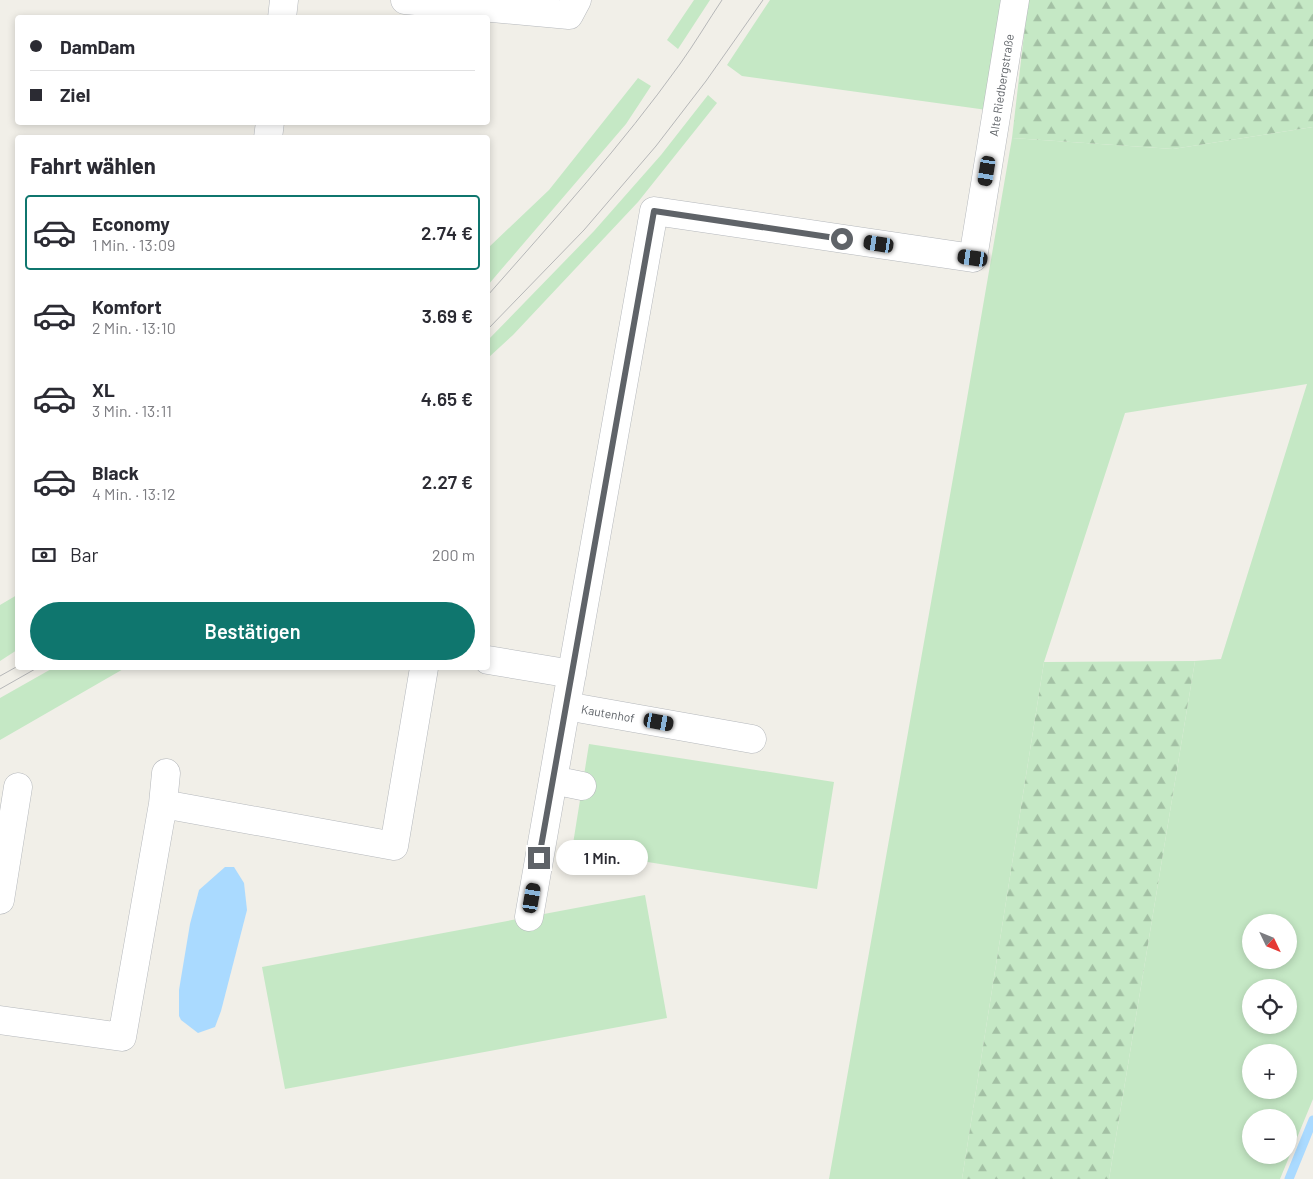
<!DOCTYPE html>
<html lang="de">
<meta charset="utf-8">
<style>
:root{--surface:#fff;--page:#f2f2f3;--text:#2b2b33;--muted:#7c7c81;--line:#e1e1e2;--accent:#0f766e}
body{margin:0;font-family:Barlow,sans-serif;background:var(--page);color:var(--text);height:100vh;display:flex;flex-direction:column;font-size:19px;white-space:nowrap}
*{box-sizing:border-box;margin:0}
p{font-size:16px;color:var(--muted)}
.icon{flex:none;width:28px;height:28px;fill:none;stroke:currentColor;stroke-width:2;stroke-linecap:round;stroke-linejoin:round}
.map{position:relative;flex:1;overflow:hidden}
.sheet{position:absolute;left:15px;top:135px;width:475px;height:535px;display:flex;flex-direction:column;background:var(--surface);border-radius:5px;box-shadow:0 2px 8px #0003}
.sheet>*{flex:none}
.guide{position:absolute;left:15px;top:15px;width:475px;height:110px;border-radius:5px;box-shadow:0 2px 8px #0003;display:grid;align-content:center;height:110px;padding:0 15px;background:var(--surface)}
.needle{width:32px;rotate:133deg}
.controls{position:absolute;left:1242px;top:914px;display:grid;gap:10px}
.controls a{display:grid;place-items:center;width:55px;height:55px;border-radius:50%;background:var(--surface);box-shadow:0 2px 8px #0003;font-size:25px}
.end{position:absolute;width:22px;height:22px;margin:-11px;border:6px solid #5f6368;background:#fff;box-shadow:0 0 0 2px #fff}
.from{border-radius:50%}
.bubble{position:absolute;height:35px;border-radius:18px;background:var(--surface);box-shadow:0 2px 8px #0003;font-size:16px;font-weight:600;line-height:35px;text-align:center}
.car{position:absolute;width:15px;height:30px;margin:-15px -8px;border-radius:6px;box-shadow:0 0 4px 1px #0007;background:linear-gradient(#222 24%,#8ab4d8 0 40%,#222 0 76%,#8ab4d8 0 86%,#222 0)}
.guide b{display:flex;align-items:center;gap:18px;height:48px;font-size:19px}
.guide b+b{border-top:1px solid var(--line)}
.guide i{width:12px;height:12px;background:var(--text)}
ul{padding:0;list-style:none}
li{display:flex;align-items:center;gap:15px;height:75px;margin:0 10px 8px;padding:0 5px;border:2px solid transparent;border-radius:5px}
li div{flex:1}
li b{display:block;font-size:19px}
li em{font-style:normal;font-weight:600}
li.current{border-color:var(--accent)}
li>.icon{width:45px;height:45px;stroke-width:1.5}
h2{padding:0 15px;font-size:22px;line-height:60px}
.pay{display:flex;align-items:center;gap:12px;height:55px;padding:0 15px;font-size:19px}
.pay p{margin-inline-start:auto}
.button{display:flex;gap:10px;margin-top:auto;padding:10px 15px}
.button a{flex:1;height:58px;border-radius:30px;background:var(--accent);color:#fff;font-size:20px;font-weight:600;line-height:58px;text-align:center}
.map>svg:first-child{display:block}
.grass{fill:#c5e8c5;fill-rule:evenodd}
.forest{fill:url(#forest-firs)}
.water{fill:#aadaff}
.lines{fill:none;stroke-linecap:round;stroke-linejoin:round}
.stream{stroke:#aadaff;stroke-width:9}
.minor-casing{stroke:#b5b8bc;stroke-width:29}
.minor{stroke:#fff;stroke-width:28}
.tram{stroke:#b6b7b8;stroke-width:1}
.route{stroke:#5f6368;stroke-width:6}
.labels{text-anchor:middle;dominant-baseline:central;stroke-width:4.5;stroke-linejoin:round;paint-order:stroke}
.street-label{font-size:12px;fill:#5f6368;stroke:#fff}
</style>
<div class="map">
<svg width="1313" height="1179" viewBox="0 0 1313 1179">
<defs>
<pattern id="forest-firs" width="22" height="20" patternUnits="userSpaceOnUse" patternTransform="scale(1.25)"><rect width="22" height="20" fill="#c5e8c5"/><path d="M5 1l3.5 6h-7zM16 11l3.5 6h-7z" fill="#a3c0a4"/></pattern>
</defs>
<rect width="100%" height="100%" fill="#f1efe8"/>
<path class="grass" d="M694,0H710L678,49L667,40Z
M770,0H1003L987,110L742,76L727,65Z
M638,78L651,86L626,124L488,285V248L549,190Z
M708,95L717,103L638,202L513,335L488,358V340L594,231L661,155Z
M1313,127V1099L1280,1179H1109L1195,661L1221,659L1307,384L1125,413L1044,662L962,1179H829L964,416L1012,138L1173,149ZM1251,922H1289V960H1251ZM1251,988H1289V1025H1251ZM1251,1052H1289V1090H1251ZM1251,1118H1289V1155H1251Z
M17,595V650L0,661V605Z
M53,668H125L0,740V698Z
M589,744L834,782L817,889L572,850Z
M645,895L667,1018L285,1089L262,967Z"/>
<path class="forest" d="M1028,0H1313V127L1173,149L1012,138Z
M1195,661L1109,1179H962L1044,662Z"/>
<path class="water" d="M225,867H234L244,883L247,910L221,1011L215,1027L198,1033L181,1020L179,1016V990L190,924L199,890Z"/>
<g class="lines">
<path class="stream" d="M1289,1179L1313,1120"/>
<g class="minor-casing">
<path id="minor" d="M405,0L569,15L577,0
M282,18L284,0
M268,138L270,122
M488,660L572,674
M752,739L566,706L654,211L973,258L1015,0
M553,780L582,786
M163,804L394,846L424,668
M0,900L18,787
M529,917L566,706
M0,1020L122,1037L163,804L166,773"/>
</g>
<use href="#minor" class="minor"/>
<path class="tram" d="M488,295C554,220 622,145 680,64C695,43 708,21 722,0
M488,329L584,230L656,146L706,81L763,0
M0,676L18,666
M0,689L37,668"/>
</g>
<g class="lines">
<path class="route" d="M539,858L654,211L842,239"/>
</g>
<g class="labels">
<g class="street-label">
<text transform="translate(1001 85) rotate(-81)">Alte Riedbergstraße</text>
<text transform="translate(608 713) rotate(10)">Kautenhof</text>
</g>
</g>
</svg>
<div class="controls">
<a><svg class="needle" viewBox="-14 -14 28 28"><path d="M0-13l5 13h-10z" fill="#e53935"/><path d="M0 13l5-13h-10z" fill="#7c7c81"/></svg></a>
<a><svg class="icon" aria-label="locate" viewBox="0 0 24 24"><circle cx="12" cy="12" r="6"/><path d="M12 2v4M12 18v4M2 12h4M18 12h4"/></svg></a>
<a>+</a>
<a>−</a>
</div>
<i class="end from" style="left:842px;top:239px"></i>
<i class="end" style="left:539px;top:858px"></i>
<div class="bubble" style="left:556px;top:840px;width:92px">1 Min.</div>
<i class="car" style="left:987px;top:171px;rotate:189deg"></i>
<i class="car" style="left:879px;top:244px;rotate:279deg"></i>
<i class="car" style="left:973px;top:258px;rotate:278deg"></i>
<i class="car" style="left:659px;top:722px;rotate:100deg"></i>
<i class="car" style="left:532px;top:898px;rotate:10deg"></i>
<div class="guide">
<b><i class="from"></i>DamDam</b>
<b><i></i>Ziel</b>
</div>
<section class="sheet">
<h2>Fahrt wählen</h2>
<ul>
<li class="current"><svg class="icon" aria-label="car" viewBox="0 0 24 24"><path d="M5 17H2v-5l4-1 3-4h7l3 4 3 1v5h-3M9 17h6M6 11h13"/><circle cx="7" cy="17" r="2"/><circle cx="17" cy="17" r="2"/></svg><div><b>Economy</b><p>1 Min. · 13:09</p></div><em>2.74 €</em></li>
<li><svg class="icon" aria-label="car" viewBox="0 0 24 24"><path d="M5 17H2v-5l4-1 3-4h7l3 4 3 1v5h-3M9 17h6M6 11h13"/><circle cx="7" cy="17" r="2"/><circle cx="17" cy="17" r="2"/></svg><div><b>Komfort</b><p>2 Min. · 13:10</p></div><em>3.69 €</em></li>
<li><svg class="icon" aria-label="car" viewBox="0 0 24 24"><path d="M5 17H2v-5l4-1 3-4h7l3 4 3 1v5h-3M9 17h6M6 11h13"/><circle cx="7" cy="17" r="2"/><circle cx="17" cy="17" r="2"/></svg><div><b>XL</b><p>3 Min. · 13:11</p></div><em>4.65 €</em></li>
<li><svg class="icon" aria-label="car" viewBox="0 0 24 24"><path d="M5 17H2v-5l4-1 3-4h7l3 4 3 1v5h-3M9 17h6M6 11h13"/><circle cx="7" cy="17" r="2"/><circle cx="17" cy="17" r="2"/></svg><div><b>Black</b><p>4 Min. · 13:12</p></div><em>2.27 €</em></li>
</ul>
<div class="pay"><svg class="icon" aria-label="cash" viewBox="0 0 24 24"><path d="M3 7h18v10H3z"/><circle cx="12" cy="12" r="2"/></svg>Bar<p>200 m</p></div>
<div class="button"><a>Bestätigen</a></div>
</section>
</div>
